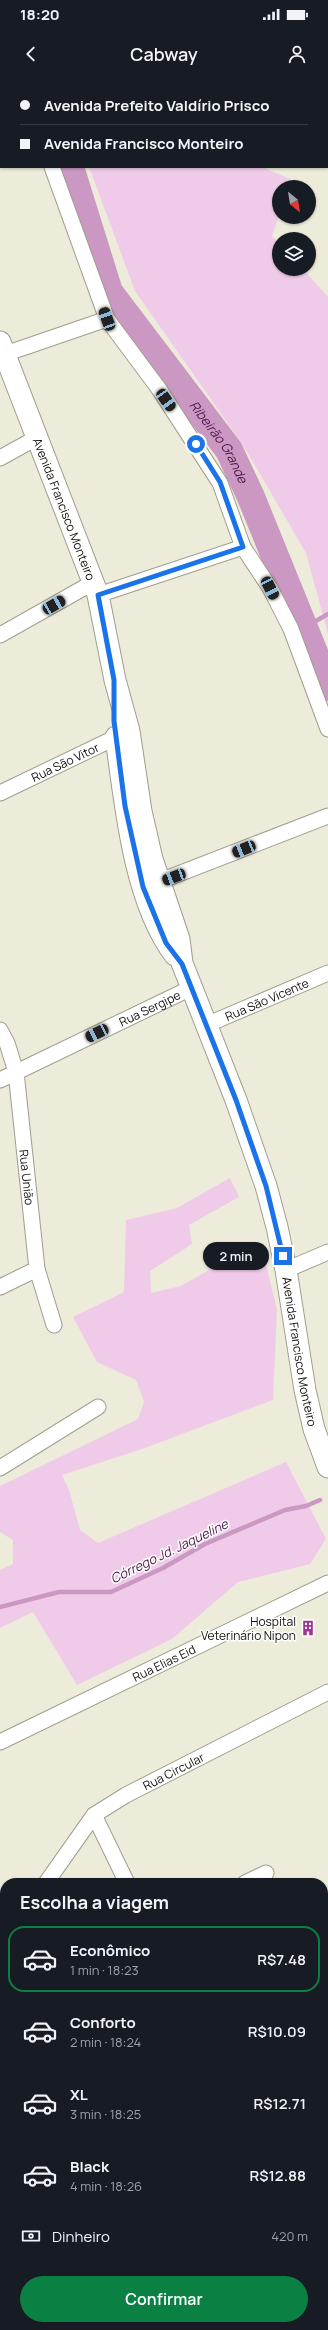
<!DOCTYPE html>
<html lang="pt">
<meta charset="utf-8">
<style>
:root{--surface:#171b24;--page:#242831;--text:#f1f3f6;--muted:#9ea1a6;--line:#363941;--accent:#0b8043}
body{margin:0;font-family:Manrope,sans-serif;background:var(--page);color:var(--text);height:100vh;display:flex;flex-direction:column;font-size:15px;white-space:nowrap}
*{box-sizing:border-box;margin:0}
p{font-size:13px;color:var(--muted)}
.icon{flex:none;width:22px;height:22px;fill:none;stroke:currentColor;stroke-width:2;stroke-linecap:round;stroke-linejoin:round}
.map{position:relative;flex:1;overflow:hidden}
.drawer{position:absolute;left:0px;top:1798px;width:328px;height:452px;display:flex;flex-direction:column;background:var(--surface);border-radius:16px 16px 0 0;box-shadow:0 1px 3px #0004}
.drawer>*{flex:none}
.top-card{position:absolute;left:0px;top:0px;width:328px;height:88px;box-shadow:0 1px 3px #0004;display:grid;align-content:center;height:88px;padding:0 20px;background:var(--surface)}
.needle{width:26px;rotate:150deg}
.fabs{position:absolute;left:272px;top:100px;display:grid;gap:8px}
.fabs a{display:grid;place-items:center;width:44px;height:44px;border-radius:50%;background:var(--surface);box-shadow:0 1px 3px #0004;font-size:20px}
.end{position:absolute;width:18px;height:18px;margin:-9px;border:5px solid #1a73e8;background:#fff;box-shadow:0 0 0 2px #fff}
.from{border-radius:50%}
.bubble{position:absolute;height:28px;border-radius:14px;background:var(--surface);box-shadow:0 1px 3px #0004;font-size:13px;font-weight:600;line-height:28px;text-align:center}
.car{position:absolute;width:12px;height:24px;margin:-12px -6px;border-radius:5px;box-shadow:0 0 3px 1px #0007;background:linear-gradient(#222 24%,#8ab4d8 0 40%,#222 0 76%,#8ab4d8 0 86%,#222 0)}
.top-card b{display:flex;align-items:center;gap:14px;height:38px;font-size:15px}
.top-card b+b{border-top:1px solid var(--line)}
.top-card i{width:10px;height:10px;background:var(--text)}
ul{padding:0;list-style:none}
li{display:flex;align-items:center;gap:12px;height:66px;margin:0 8px 6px;padding:0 12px;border:2px solid transparent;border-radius:16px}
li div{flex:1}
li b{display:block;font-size:15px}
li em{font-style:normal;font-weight:600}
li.current{border-color:var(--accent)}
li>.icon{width:36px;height:36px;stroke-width:1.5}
h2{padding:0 20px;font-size:18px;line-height:48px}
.pay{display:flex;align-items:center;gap:10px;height:44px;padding:0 20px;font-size:15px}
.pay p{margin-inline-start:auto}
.action{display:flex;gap:8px;margin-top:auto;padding:8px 20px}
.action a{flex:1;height:46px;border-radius:24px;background:var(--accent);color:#fff;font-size:16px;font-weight:600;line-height:46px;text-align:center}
.status{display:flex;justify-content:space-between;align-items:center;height:28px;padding:0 20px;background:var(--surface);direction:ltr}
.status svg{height:11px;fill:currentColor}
header{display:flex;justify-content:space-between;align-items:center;height:52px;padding:0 20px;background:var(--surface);font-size:18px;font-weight:600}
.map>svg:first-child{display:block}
.green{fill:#f0cbe9}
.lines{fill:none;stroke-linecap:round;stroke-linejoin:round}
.stream{stroke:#ca98c2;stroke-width:4.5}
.river{stroke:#ca98c2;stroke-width:28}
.street-casing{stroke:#a09e8e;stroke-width:17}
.secondary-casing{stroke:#a09e8e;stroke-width:23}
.street{stroke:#fff;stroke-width:15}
.secondary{stroke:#fff;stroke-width:21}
.route{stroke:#1a73e8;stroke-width:5}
.labels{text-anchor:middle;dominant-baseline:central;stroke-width:3;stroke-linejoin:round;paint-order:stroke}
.street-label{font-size:12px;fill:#11100b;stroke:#fff}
.poi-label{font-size:12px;fill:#11100b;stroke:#fff;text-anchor:end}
.water-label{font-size:13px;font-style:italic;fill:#4e1348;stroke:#fff}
</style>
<div class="status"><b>18:20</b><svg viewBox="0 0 49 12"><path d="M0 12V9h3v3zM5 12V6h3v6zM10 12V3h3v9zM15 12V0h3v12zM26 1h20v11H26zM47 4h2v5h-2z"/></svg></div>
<header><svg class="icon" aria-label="back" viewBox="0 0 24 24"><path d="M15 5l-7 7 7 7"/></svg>Cabway<svg class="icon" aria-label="person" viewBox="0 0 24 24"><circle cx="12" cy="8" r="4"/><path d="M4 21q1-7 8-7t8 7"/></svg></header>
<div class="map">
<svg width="328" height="2250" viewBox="0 0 328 2250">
<rect width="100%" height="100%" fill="#edebd9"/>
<path class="green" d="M89,87H262L290,99L288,107H279V135L272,156L279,163V189H303L328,217V554L306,473L243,365L135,211Z
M230,1098L239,1117L189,1145L192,1164L150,1191L151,1213L181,1206L223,1182L262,1168L277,1230L273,1320L142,1369L62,1395L69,1410L80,1450L98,1463L286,1382L326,1459L310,1484L238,1502L172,1559L77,1605L33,1532L0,1548V1490L13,1484V1460L0,1452V1406L138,1339L144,1322L136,1300L97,1282L73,1237L124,1212L126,1140L177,1128Z"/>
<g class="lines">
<path class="stream" d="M304,548L328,534
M0,1527L59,1512H111L163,1488L205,1464L285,1430L306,1426L320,1420"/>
<g class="river">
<path d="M43,0L44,1"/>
<path id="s1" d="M70,87L109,212L229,370L251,417L328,607"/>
</g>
<g class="street-casing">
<g id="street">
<path d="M19,0V1"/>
<path d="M87,0L88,1"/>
<path d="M52,87L107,239L159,309L220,403L243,467L270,508L291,549L328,649"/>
<path d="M5,274L107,239"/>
<path d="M0,378L38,357"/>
<path d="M98,515L243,467"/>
<path d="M0,555L94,502"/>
<path id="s2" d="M0,713L125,653"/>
<path d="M150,805L328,736"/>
<path id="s3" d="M206,945L328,893"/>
<path id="s4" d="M0,950L7,963L16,992L37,1189L54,1245"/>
<path id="s5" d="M0,1000L191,908"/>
<path d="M286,1190L328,1172"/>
<path d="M0,1207L37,1189"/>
<path d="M0,1388L98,1327"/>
<path id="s6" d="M0,1662L328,1503"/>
<path d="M94,1735L127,1803"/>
<path id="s7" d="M46,1803L94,1735L126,1715L328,1612"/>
<path d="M245,1803L266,1793"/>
<path d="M0,1852L5,1848"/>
<path d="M323,1941L328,1939"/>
<path d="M0,2074L5,2080"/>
<path d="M0,2094L5,2091"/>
<path d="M323,2163L328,2169"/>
<path d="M323,2225L328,2219"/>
<path d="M21,2250L37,2245"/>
<path d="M304,2250L308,2245"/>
</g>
</g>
<g class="secondary-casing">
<g id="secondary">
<path id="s8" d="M0,262L98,515L115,600L129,651L141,731L152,779L179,859L182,883L236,1020L266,1106L277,1147L286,1190L305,1310L314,1349L328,1387"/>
<path d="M116,657C125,723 134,822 175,875"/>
</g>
</g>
<use href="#street" class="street"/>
<use href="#secondary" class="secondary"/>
</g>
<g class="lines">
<path class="route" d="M196,364L220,402L243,467L98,515L114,600V641L125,726L143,807L166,863L182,884L236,1020L266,1106L283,1176"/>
</g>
<defs>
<g id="building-bare" transform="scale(1.2)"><path d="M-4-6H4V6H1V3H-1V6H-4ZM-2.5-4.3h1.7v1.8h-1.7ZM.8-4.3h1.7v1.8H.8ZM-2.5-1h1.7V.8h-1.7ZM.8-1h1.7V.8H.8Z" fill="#a03494" stroke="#fff" stroke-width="2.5" paint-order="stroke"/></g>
</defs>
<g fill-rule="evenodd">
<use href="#building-bare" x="308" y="1548"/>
</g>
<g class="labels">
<g class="street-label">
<text stroke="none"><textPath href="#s8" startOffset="179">Avenida Francisco Monteiro</textPath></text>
<text stroke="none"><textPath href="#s2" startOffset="72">Rua São Vitor</textPath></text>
<text stroke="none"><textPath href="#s3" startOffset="66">Rua São Vicente</textPath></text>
<text stroke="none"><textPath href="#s5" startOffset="166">Rua Sergipe</textPath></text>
<text stroke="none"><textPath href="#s4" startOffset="151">Rua União</textPath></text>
<text stroke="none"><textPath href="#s8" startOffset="1057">Avenida Francisco Monteiro</textPath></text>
<text stroke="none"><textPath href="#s6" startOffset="182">Rua Elias Eid</textPath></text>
<text stroke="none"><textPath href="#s7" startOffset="174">Rua Circular</textPath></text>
</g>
<g class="poi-label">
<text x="296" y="1541">Hospital<tspan x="296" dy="14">Veterinário Nipon</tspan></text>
</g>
<g class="water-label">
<text stroke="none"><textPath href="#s1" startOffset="317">Ribeirão Grande</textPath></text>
<text transform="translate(169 1471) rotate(-26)">Córrego Jd. Jaqueline</text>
</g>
</g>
</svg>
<div class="fabs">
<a><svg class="needle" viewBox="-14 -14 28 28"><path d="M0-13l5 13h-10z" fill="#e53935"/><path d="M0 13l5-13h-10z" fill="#9ea1a6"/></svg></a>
<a><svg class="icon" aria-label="layers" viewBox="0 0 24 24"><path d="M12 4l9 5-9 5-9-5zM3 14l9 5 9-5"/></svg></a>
</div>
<i class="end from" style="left:196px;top:364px"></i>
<i class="end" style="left:283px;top:1176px"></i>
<div class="bubble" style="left:203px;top:1162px;width:66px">2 min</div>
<i class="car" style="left:107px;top:239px;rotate:340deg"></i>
<i class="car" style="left:166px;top:320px;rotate:145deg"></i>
<i class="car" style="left:270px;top:508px;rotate:153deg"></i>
<i class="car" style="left:54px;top:525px;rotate:60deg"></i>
<i class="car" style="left:244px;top:769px;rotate:248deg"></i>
<i class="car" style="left:174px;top:797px;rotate:249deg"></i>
<i class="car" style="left:97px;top:953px;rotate:244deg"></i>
<div class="top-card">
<b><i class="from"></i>Avenida Prefeito Valdírio Prisco</b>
<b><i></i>Avenida Francisco Monteiro</b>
</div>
<section class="drawer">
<h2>Escolha a viagem</h2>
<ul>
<li class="current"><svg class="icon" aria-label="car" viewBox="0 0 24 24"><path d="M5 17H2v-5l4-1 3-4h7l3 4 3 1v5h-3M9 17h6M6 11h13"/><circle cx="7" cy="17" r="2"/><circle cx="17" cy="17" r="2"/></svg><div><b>Econômico</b><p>1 min · 18:23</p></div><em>R$7.48</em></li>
<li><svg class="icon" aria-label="car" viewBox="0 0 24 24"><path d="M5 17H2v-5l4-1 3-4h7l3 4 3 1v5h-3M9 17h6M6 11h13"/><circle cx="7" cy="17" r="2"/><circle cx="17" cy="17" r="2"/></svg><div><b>Conforto</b><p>2 min · 18:24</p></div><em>R$10.09</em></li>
<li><svg class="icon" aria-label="car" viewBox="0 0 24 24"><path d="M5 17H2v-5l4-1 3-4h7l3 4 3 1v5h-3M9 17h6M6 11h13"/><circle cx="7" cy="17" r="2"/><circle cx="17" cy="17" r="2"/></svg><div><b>XL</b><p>3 min · 18:25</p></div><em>R$12.71</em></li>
<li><svg class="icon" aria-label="car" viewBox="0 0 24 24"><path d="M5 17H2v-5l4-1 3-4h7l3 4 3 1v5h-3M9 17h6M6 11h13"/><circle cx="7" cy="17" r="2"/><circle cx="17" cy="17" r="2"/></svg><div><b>Black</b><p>4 min · 18:26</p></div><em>R$12.88</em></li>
</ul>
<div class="pay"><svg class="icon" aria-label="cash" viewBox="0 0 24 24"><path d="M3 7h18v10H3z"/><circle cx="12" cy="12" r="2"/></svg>Dinheiro<p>420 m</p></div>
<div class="action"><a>Confirmar</a></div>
</section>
</div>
